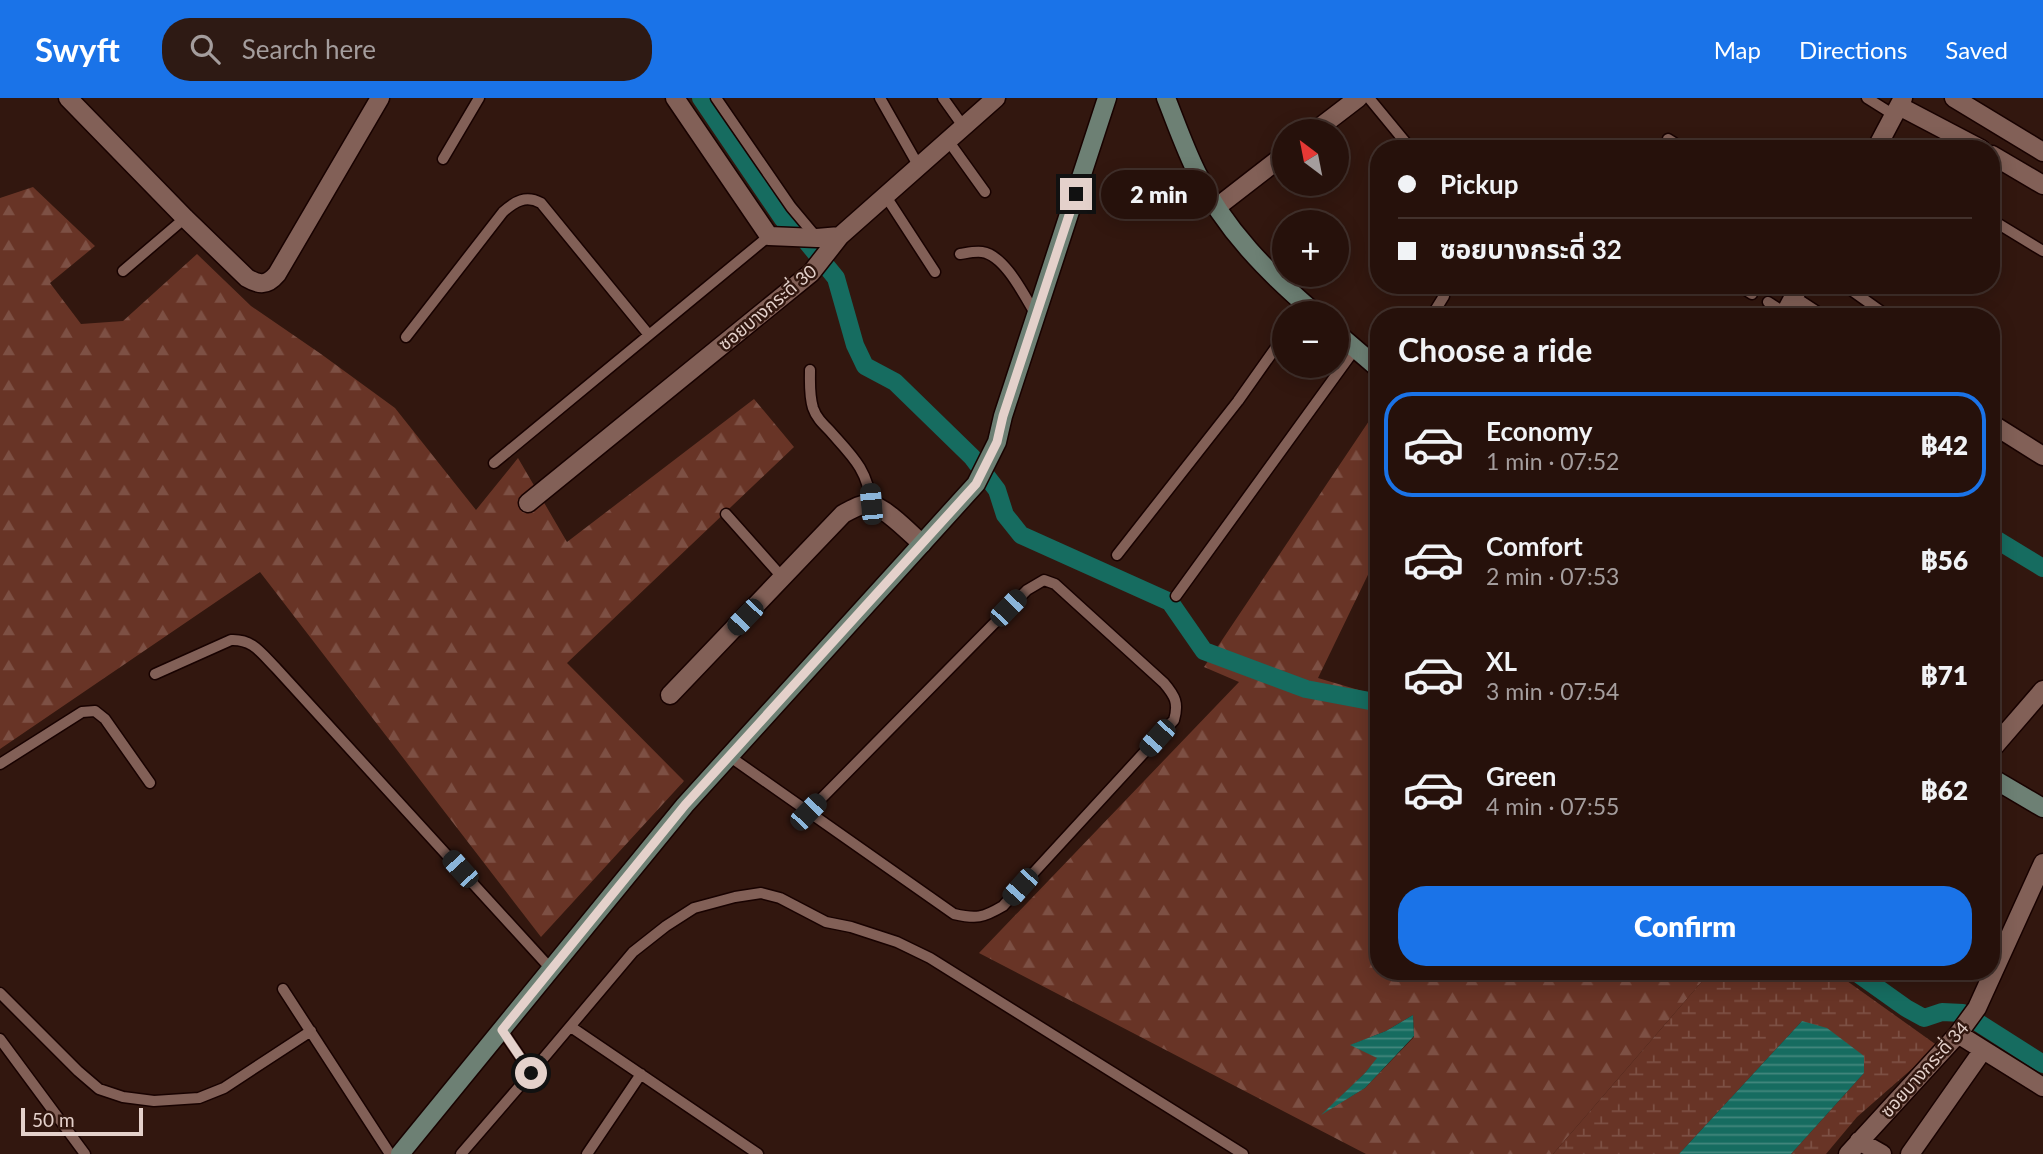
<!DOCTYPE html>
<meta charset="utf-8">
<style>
:root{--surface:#26110b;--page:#2e1a14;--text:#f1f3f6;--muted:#a49d9d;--line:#42312c;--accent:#1a73e8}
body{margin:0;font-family:Lato,"Noto Sans Thai",sans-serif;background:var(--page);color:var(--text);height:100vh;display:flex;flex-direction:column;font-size:26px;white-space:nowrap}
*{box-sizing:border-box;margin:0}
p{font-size:23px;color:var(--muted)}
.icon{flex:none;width:38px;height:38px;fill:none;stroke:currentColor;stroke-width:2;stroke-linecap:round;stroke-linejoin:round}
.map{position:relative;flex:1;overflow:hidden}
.sheet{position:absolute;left:1370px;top:210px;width:630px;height:672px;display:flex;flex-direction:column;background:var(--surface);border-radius:28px;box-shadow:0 4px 18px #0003,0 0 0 2px var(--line)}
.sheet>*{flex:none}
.top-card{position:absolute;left:1370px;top:42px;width:630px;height:154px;border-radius:28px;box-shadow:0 4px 18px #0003,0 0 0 2px var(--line);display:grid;align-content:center;height:154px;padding:0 28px;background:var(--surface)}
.needle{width:46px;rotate:328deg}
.tools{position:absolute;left:1272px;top:21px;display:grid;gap:14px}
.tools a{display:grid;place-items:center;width:77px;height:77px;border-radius:50%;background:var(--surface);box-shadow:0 4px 18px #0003,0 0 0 2px var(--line);font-size:35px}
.scale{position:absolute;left:21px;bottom:18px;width:122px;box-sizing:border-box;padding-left:7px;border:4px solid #e4d1cb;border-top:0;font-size:19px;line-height:24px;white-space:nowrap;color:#e4d1cb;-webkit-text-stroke:5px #32170f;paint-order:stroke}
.end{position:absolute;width:32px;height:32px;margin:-16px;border:9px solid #e4d1cb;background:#111;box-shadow:0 0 0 4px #111}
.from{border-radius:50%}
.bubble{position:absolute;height:49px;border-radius:24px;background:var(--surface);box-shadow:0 4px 18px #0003,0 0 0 2px var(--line);font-size:23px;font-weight:800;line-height:49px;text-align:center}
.car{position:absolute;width:21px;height:42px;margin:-21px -10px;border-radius:9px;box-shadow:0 0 5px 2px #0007;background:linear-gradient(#222 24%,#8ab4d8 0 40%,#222 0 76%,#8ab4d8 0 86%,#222 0)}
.top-card b{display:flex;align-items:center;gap:24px;height:66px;font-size:26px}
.top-card b+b{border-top:2px solid var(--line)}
.top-card i{width:18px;height:18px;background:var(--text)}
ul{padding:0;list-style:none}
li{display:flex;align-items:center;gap:21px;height:105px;margin:0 14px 10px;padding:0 14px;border:4px solid transparent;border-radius:28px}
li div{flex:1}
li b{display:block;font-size:26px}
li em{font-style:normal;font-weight:800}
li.current{border-color:var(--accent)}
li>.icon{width:63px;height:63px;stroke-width:1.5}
h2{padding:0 28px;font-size:32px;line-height:84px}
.cta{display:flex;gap:14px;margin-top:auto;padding:14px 28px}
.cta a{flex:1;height:80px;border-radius:28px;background:var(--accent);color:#fff;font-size:28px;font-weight:800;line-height:80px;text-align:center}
header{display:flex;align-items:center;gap:42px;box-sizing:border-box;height:98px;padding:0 35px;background:var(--accent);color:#fff}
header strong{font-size:33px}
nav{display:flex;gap:38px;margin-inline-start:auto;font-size:24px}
.search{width:490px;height:63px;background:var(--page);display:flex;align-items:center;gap:18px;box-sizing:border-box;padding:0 24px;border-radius:28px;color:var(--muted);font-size:26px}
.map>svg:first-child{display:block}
.forest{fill:url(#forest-firs);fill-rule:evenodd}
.wetland{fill:url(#wetland-marsh)}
.water{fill:url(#water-rules)}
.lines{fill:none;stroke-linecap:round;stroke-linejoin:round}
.canal{stroke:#166c60;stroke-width:18}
.lane-casing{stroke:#180200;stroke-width:13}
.street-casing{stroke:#180200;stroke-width:21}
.secondary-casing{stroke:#180200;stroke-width:21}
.lane{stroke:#826057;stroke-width:10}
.street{stroke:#826057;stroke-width:18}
.secondary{stroke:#6d8074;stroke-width:18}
.route{stroke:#e4d1cb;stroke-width:9}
.labels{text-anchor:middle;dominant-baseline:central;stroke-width:5;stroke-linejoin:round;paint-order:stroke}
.street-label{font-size:18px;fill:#e4d1cb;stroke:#32170f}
</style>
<header>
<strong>Swyft</strong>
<div class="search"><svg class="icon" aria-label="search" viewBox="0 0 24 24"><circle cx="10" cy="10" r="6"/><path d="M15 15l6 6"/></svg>Search here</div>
<nav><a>Map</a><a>Directions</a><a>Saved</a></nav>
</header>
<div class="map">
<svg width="2043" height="1056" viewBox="0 0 2043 1056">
<defs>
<pattern id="forest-firs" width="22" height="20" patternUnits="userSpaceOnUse" patternTransform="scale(1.75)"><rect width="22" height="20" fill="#683426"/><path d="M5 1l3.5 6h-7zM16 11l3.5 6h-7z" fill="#7d5044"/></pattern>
<pattern id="wetland-marsh" width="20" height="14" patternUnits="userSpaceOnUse" patternTransform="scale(1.75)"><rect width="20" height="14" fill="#683426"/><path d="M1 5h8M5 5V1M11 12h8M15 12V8" fill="none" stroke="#7d5044"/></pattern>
<pattern id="water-rules" width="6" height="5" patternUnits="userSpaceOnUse" patternTransform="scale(1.75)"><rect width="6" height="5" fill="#166c60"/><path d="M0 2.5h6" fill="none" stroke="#43877d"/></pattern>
</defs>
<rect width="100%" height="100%" fill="#32170f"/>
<path class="forest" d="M33,89L95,148L50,185L81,226L123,223L197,156L251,208L321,256L395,310L476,412L518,360L567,444L754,301L794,349L567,565L684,683L541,839L260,474L0,651V100Z
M1371,320L1379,327V454L1318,580L1379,598V873H1711L1553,1056H1366L979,855L1239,584L1204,569ZM1413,917L1414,939L1365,990L1325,1014L1365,975L1378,960L1351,947L1386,933Z"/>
<path class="wetland" d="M1711,873H1833L1938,948L1857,1019L1826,1056H1791L1864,975L1802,923L1679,1056H1553Z"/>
<path class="water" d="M1413,917L1414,938L1365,990L1321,1017L1365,975L1377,960L1350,947L1386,933Z
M1802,923L1827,930L1864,958V975L1791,1056H1679Z"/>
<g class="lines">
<path class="canal" d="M701,0L783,121L802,138L836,180L855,247L865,268L895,284L972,359L997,392L1005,417L1021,437L1170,504L1204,553L1306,591L1375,604L1379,607
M1666,218L1668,219
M1992,439L2043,470
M1854,873L1906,910L1924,920L1942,914L1963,915L2043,966"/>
<g class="lane-casing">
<path id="lane" d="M716,0L791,109L817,140
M880,0L918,67
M943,0L963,28
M1369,0L1411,51
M1867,0L1894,17
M947,41L985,94
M1668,41L1684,51
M443,61L479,0
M885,97L935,174
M1992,122L2043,153
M960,156C967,155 975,153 982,154C1005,157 1025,199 1036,217
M123,173L185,120
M1738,187L1752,196
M1844,187L1889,219
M1768,204L1785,215
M1431,219L1444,198
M406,239L503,114C515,103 526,97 541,105L649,237L769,138
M810,272C810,284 809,297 813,310C816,319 822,325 829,332C851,357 868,371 871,406
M494,365L649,237
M726,416L782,479
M1117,457L1238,303L1284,238
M1176,498L1355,251
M155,576L231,542C253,541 261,555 276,570L551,871
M729,658L954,816C976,821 983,820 1003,808L1174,622C1179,605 1175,598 1164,585L1055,486L1044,482L1027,492L808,714
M0,666L82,614L95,613L105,621L150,685
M283,891L390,1056
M0,895L78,973L99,991L123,999L154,1003L199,1000L224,990L311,933
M571,929L758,1056
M0,941L85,1056
M531,975L633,854L666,828L694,810L735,799L761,795L780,800L826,824L851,829L897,844L930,860L1243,1056
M461,1056L531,975L502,932
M587,1056L641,976"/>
</g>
<g class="street-casing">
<path id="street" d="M68,0L185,120L247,180C259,187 267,188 277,176L380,0
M675,0L769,138L817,140L840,138
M1954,0L2043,54
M1899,8L1981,51
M1315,33L1358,0
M1876,51L1903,0
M1992,57L2043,87
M1217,109L1284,57
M1792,202L1818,219
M1783,219L1800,187
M1992,326L2043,358
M528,405L811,175L840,138L996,0
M670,597L843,416C851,412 859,406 869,406C884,408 910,435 922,446
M1992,651L2043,592
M1958,936L2043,989
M1859,1043L1882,1056
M1848,1056L1958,936L1977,910L2043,765
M1910,1056L1983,952"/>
</g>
<g class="secondary-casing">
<path id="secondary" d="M1166,0C1176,25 1185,51 1197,75C1224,131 1269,176 1315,215
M1337,235L1379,271
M1992,680L2043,710
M400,1056L685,707L976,386L997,344L1003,318L1107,0"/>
</g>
<use href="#lane" class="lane"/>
<use href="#street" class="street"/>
<use href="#secondary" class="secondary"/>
</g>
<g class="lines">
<path class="route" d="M531,975L502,932L685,707L976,386L997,344L1003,318L1076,96"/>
</g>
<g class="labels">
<g class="street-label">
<text transform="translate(767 209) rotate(-40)">ซอยบางกระดี่ 30</text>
<text transform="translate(1924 971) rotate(-48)">ซอยบางกระดี่ 34</text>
</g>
</g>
</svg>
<div class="tools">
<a><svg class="needle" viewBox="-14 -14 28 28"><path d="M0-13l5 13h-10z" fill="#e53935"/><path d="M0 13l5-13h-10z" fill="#a49d9d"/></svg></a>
<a>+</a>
<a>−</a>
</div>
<div class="scale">50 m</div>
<i class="end from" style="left:531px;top:975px"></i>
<i class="end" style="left:1076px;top:96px"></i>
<div class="bubble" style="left:1101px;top:72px;width:116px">2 min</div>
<i class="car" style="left:871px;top:406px;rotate:355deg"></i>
<i class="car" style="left:1008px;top:510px;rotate:44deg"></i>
<i class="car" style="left:745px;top:519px;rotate:224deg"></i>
<i class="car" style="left:1157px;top:640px;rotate:222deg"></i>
<i class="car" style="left:808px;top:714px;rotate:44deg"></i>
<i class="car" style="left:460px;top:771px;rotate:318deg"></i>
<i class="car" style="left:1020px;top:789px;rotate:222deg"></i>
<div class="top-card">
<b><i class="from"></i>Pickup</b>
<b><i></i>ซอยบางกระดี่ 32</b>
</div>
<section class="sheet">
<h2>Choose a ride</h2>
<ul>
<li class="current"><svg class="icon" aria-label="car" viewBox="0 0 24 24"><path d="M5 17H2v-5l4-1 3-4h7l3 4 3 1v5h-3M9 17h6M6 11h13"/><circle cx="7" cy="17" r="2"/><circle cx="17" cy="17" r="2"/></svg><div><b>Economy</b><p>1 min · 07:52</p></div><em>฿42</em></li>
<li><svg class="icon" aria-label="car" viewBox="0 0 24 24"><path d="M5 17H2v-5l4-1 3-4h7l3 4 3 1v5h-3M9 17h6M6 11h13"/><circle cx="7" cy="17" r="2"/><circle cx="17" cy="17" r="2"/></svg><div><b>Comfort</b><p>2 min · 07:53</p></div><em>฿56</em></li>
<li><svg class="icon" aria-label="car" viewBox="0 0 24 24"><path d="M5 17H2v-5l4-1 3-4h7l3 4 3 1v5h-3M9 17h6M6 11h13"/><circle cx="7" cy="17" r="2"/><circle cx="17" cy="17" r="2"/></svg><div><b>XL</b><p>3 min · 07:54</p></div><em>฿71</em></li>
<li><svg class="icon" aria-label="car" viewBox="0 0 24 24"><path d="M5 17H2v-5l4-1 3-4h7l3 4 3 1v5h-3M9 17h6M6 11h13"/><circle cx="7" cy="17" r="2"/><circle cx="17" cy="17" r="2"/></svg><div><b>Green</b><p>4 min · 07:55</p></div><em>฿62</em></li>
</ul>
<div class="cta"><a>Confirm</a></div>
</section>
</div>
